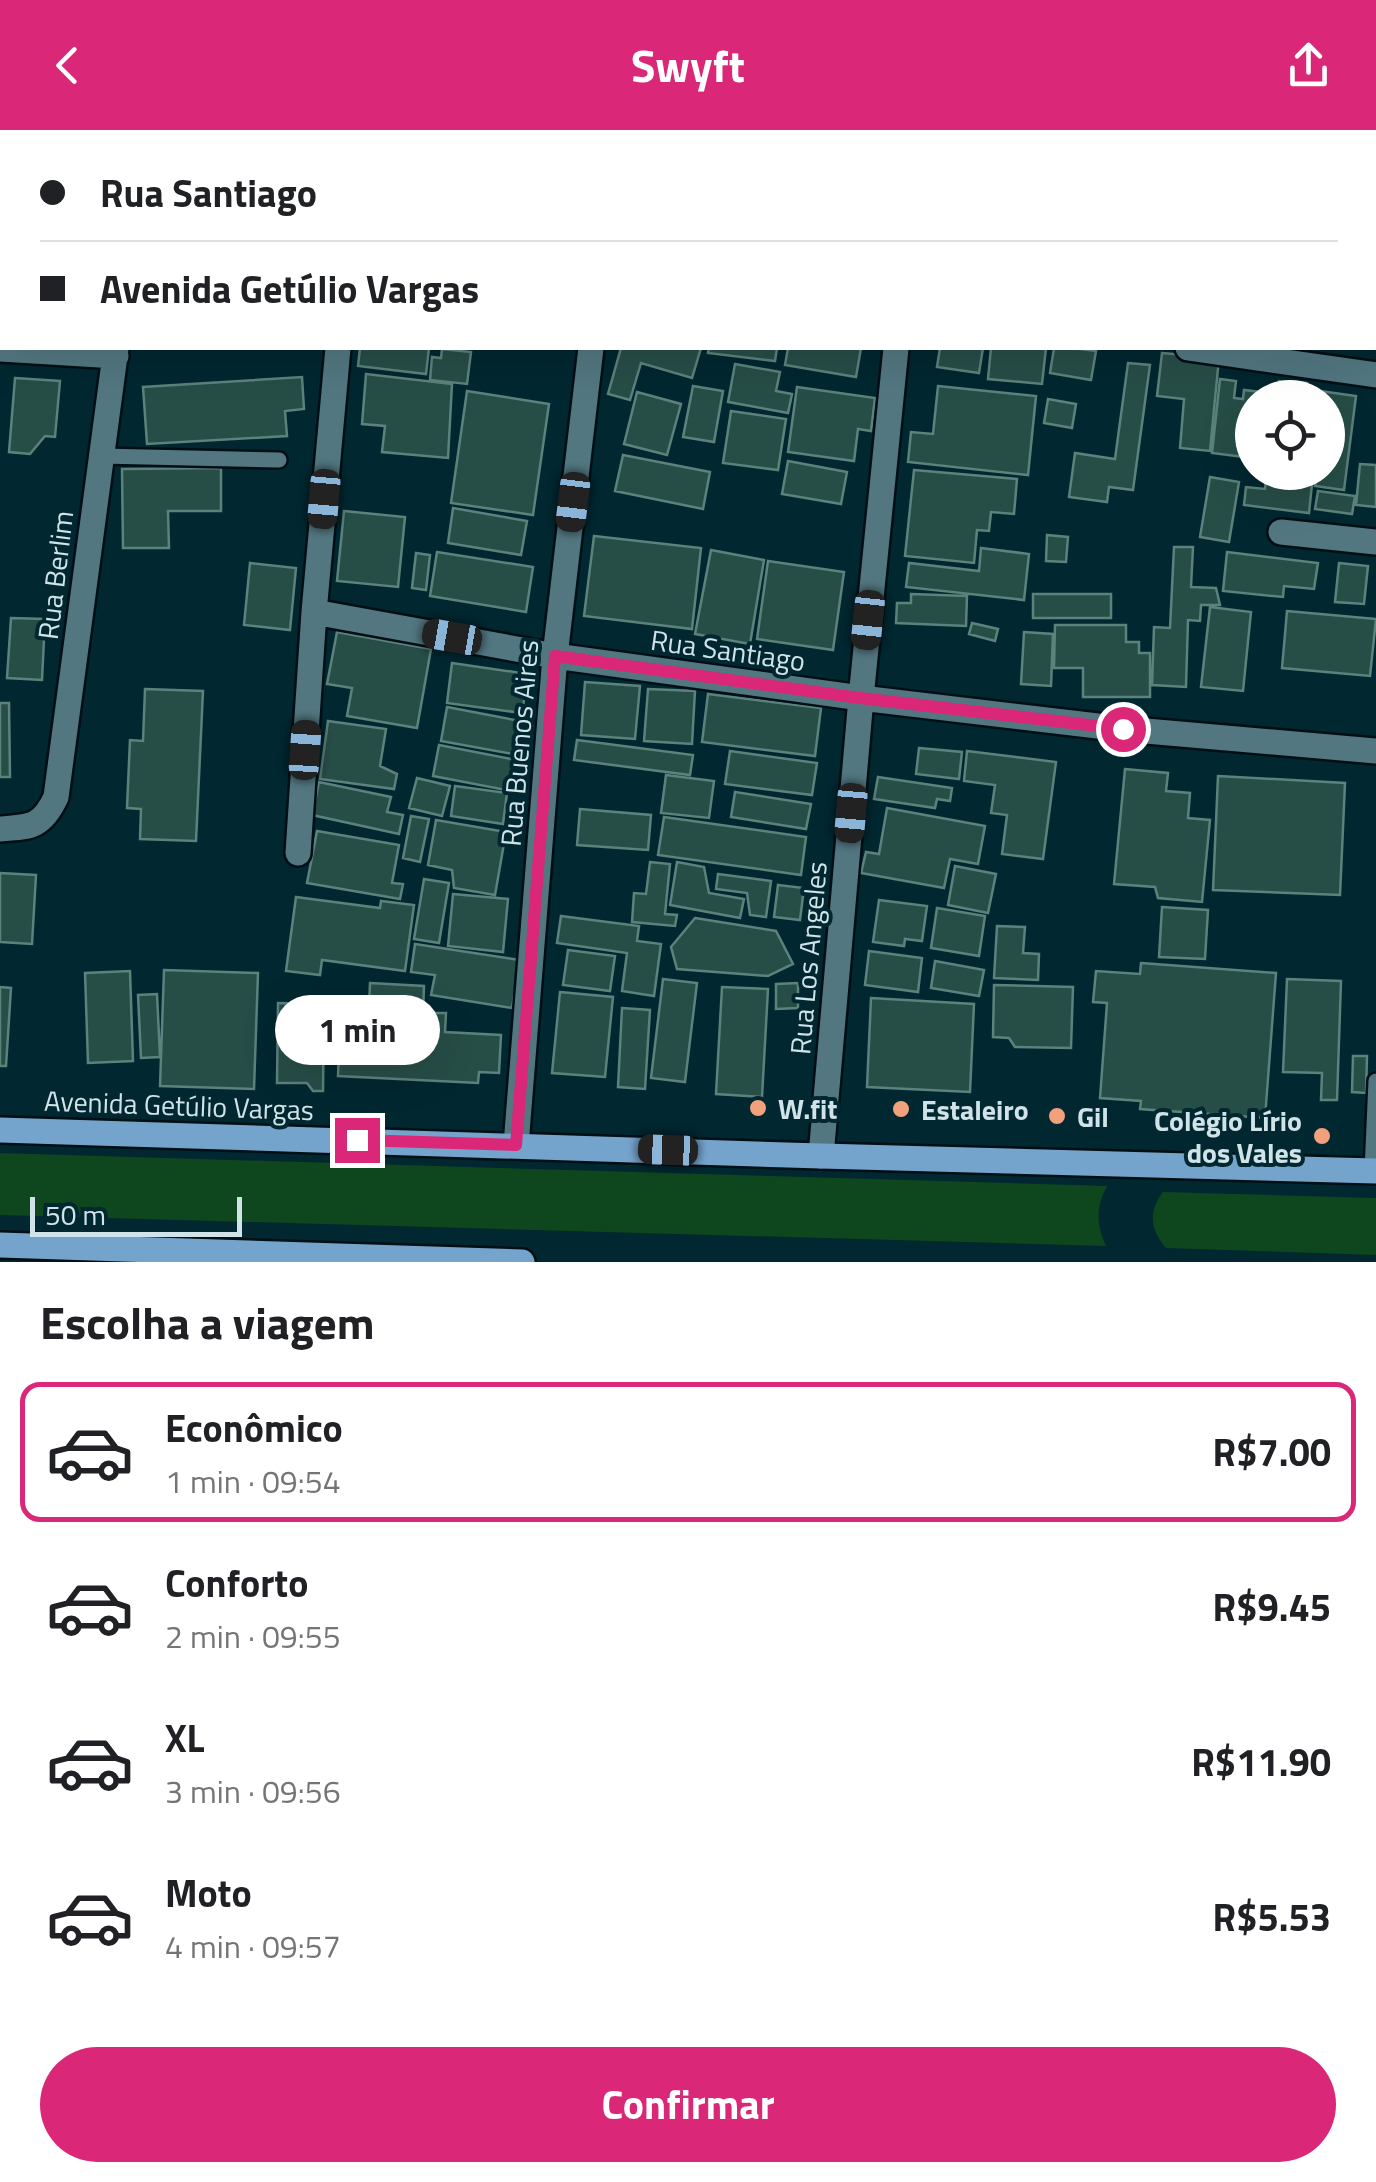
<!DOCTYPE html>
<html lang="pt">
<meta charset="utf-8">
<style>
:root{--surface:#fff;--page:#f6f6f6;--text:#202124;--muted:#757577;--line:#e0e0e0;--accent:#db2777}
body{margin:0;font-family:"Titillium Web",sans-serif;background:var(--page);color:var(--text);height:100vh;display:flex;flex-direction:column;font-size:38px;white-space:nowrap}
*{box-sizing:border-box;margin:0}
p{font-size:32px;color:var(--muted)}
.icon{flex:none;width:55px;height:55px;fill:none;stroke:currentColor;stroke-width:2;stroke-linecap:round;stroke-linejoin:round}
.map{position:relative;height:1132px;overflow:hidden}
.panel{display:flex;flex-direction:column;background:var(--surface);flex:1}
.panel>*{flex:none}
.top-card{position:absolute;left:0px;top:0px;width:1378px;height:220px;box-shadow:0 10px 40px #0002;display:grid;align-content:center;height:220px;padding:0 40px;background:var(--surface)}
.fabs{position:absolute;left:1235px;top:250px;display:grid;gap:20px}
.fabs a{display:grid;place-items:center;width:110px;height:110px;border-radius:50%;background:var(--surface);box-shadow:0 10px 40px #0002;font-size:50px}
.scale{position:absolute;left:30px;bottom:25px;width:212px;box-sizing:border-box;padding-left:10px;border:5px solid #cfe3e8;border-top:0;font-size:28px;line-height:35px;white-space:nowrap;color:#cfe3e8;-webkit-text-stroke:8px #012730;paint-order:stroke}
.end{position:absolute;width:45px;height:45px;margin:-22px;border:12px solid #db2777;background:#fff;box-shadow:0 0 0 5px #fff}
.from{border-radius:50%}
.bubble{position:absolute;height:70px;border-radius:35px;background:var(--surface);box-shadow:0 10px 40px #0002;font-size:32px;font-weight:700;line-height:70px;text-align:center}
.car{position:absolute;width:30px;height:60px;margin:-30px -15px;border-radius:12px;box-shadow:0 0 8px 2px #0007;background:linear-gradient(#222 24%,#8ab4d8 0 40%,#222 0 76%,#8ab4d8 0 86%,#222 0)}
.top-card b{display:flex;align-items:center;gap:35px;height:95px;font-size:38px}
.top-card b+b{border-top:2px solid var(--line)}
.top-card i{width:25px;height:25px;background:var(--text)}
ul{padding:0;list-style:none}
li{display:flex;align-items:center;gap:30px;height:140px;margin:0 20px 15px;padding:0 20px;border:5px solid transparent;border-radius:20px}
li div{flex:1}
li b{display:block;font-size:38px}
li em{font-style:normal;font-weight:700}
li.active{border-color:var(--accent)}
li>.icon{width:90px;height:90px;stroke-width:1.5}
h2{padding:0 40px;font-size:45px;line-height:120px}
.button{display:flex;gap:20px;margin-top:auto;padding:20px 40px}
.button a{flex:1;height:115px;border-radius:60px;background:var(--accent);color:#fff;font-size:40px;font-weight:700;line-height:115px;text-align:center}
header{display:flex;justify-content:space-between;align-items:center;height:130px;padding:0 40px;background:var(--accent);color:#fff;font-size:45px;font-weight:700}
.map>svg:first-child{display:block}
.green{fill:#0e461d}
.building{fill:#274d47;stroke:#5b827b;stroke-width:2.5}
.lines{fill:none;stroke-linecap:round;stroke-linejoin:round}
.service-casing{stroke:#000f15;stroke-width:20}
.minor-casing{stroke:#000f15;stroke-width:30}
.primary-casing{stroke:#000f15;stroke-width:30}
.service{stroke:#527781;stroke-width:15}
.minor{stroke:#527781;stroke-width:25}
.primary{stroke:#74a3cb;stroke-width:25}
.route{stroke:#db2777;stroke-width:12}
.poi-dot{fill:#f1a17c;stroke:#012730;stroke-width:4}
.labels{text-anchor:middle;dominant-baseline:central;stroke-width:8;stroke-linejoin:round;paint-order:stroke}
.street-label{font-size:28px;fill:#cfe3e8;stroke:#012730}
.poi-label{font-size:28px;font-weight:bold;fill:#cfe3e8;stroke:#012730;text-anchor:start}
</style>
<header><svg class="icon" aria-label="back" viewBox="0 0 24 24"><path d="M15 5l-7 7 7 7"/></svg>Swyft<svg class="icon" aria-label="share" viewBox="0 0 24 24"><path d="M12 15V3M7 8l5-5 5 5M5 13v7h14v-7"/></svg></header>
<div class="map">
<svg width="1376" height="1132" viewBox="0 0 1376 1132">
<rect width="100%" height="100%" fill="#012730"/>
<path class="green" d="M0,1023L1107,1056C1096,1077 1096,1094 1106,1116L0,1085Z
M1163,1062L1376,1068V1125L1166,1118C1150,1099 1148,1082 1163,1062Z"/>
<path class="building" d="M748,0H846L863,2H748Z
M360,218H429L426,244L358,236Z
M621,218H701L692,248L641,233L630,270L608,264Z
M709,218H777L775,231L708,223Z
M788,218H861L856,247L785,235Z
M940,218H983L979,243L937,237Z
M991,218H1046L1042,254L988,249Z
M1054,218H1073L1096,221L1091,250L1050,243Z
M442,219L471,222L467,254L430,250L432,227L441,228Z
M1162,223L1219,228L1210,321L1180,318L1184,269L1157,266Z
M1128,233L1150,235L1133,360L1109,357L1107,372L1069,367L1075,323L1115,329Z
M735,234L780,242L776,261L792,264L788,283L728,272Z
M366,244L452,254L448,328L382,322L385,296L362,294Z
M302,247L304,279L285,281L287,306L147,314L143,257Z
M15,248L60,251L55,307L45,306L30,324L9,322Z
M1220,249L1236,251L1234,268L1243,269L1244,260L1278,264L1279,251L1306,253L1304,268H1252V328L1212,323Z
M693,256L723,261L714,312L683,307Z
M938,256L1036,266L1028,345L908,332L911,302L933,304Z
M797,257L875,268L871,301L858,299L854,331L788,322Z
M1313,260L1356,266L1344,360L1315,356L1317,344L1303,343L1328,342V268H1312Z
M467,261L549,274L533,385L451,373Z
M637,262L681,274L667,325L624,314Z
M1048,269L1076,274L1072,298L1044,293Z
M731,281L786,289L778,340L723,333Z
M623,325L710,342L703,379L615,361Z
M788,331L847,342L841,374L782,364Z
M1360,334L1376,335V377L1356,375Z
M221,338V381H168L169,418H123L122,339Z
M914,340L1017,349L1014,384L991,382L989,401L977,400L974,433L905,426Z
M1267,342H1289L1288,351L1312,354L1309,383L1244,375L1246,357L1265,359Z
M1210,347L1239,352L1229,412L1200,407Z
M1318,361L1355,366L1352,384L1315,379Z
M453,378L527,391L521,425L448,413Z
M344,381L405,387L398,457L337,451Z
M1047,405L1068,407L1066,432L1046,431Z
M594,406L701,418L692,499L584,486Z
M1174,417H1193L1191,457L1216,458L1220,475H1201L1200,491L1188,490L1186,557L1152,555L1154,497L1170,498Z
M981,418L1029,424L1024,470L906,457L909,433L979,441Z
M711,420L764,430L750,514L695,504Z
M437,422L533,437L526,482L430,466Z
M1227,422L1318,433L1314,459L1284,456L1283,467L1223,461Z
M416,423L430,425L426,460L412,458Z
M768,431L844,442L833,520L757,509Z
M250,433L296,438L290,500L244,495Z
M1339,433L1368,436L1364,474L1335,472Z
M911,464L967,466L966,496L896,493L897,473H911Z
M1033,464H1111V488H1033Z
M1210,477L1251,482L1243,561L1201,557Z
M1287,481L1376,489L1370,546L1282,538Z
M11,488L45,489L42,550L7,548Z
M972,493L998,499L995,511L969,504Z
M1055,495H1126V512H1139V523H1150V567H1083V538H1054Z
M337,502L431,519L417,598L347,586L352,558L327,554Z
M1024,502L1053,504L1051,556L1021,554Z
M452,533L528,544L522,583L447,573Z
M585,552L640,556L635,609L581,605Z
M145,559L203,561L196,711L140,709L141,679L127,678L130,610L143,611Z
M648,559L695,561L692,614L644,611Z
M708,564L821,578L815,626L702,612Z
M0,573H9L10,647H0Z
M447,577L520,591L513,624L441,611Z
M328,591L386,599L380,636L397,644L394,659L320,649Z
M577,610L693,625L690,645L574,630Z
M439,615L517,630L511,661L433,646Z
M919,618L962,622L959,649L916,644Z
M730,621L817,633L812,665L725,654Z
M967,621L1056,632L1043,729L1002,724L1007,685L991,683L995,655L964,651Z
M1125,639L1168,643L1166,661L1190,663L1188,688L1210,690L1202,772L1158,768L1155,757L1114,754Z
M666,645L714,651L709,688L661,683Z
M1218,646L1345,653L1340,765L1213,760Z
M878,647L952,658L950,671L937,669L935,678L874,669Z
M417,648L450,656L442,686L409,678Z
M319,652L391,667L387,682L403,685L399,704L312,685Z
M455,656L507,663L503,694L451,686Z
M735,662L811,674L806,699L731,687Z
M887,678L985,696L978,734L950,729L944,758L861,743L866,722L879,724Z
M580,679L651,685L648,720L577,715Z
M411,686L429,689L420,732L403,728Z
M664,687L806,707L801,745L658,725Z
M436,690L506,702L495,765L454,758L452,740L428,735Z
M317,701L399,715L392,753L403,754L400,769L307,753Z
M650,732L670,734L665,784L677,785L675,796L632,792L634,763L646,764Z
M677,732L704,737L709,763L744,769L740,788L670,775Z
M955,736L996,744L988,783L948,775Z
M0,743L36,745L32,814L0,812Z
M718,744L771,751L766,787L750,785L747,763L716,759Z
M424,749L449,753L439,813L414,809Z
M778,755L804,758L800,790L774,787Z
M453,764L508,769L503,822L448,816Z
M296,767L380,778L381,771L414,775L405,841L322,830L320,845L286,841Z
M879,770L927,776L922,811L905,809L904,816L873,812Z
M1162,777L1208,780L1205,829L1159,827Z
M937,778L985,786L979,826L931,818Z
M561,786L639,796L637,811L661,814L654,866L622,861L627,823L557,813Z
M695,788L776,801L793,834L768,846L677,839L671,817Z
M997,796L1025,797L1023,823L1039,824L1038,850L994,848Z
M415,814L520,830L512,878L431,865L435,845L411,842Z
M568,820L615,826L610,861L563,855Z
M869,821L922,828L918,862L865,855Z
M935,831L984,840L979,866L931,858Z
M1141,833L1276,843L1265,988L1140,979L1141,971L1100,968L1107,873L1093,872L1096,841L1140,844Z
M164,840L258,843L254,959L160,956Z
M130,841L133,931L88,933L85,843Z
M663,849L697,853L685,952L651,948Z
M1287,849L1341,851L1337,970H1321L1322,943L1283,942Z
M370,853L424,856L423,883H446L445,902L501,905L499,943L479,942L478,953L338,946L341,877L369,878Z
M798,853V878L776,879V854Z
M994,855L1073,857L1071,918L1015,917L1009,908L993,907Z
M0,857L11,858L6,936H0Z
M722,857L768,859L762,967L716,964Z
M560,862L613,867L605,947L552,943Z
M157,864L160,927L141,928L138,865Z
M871,868L974,874L970,962L867,957Z
M278,873L324,874L323,961H313L307,953H277Z
M622,878L650,880L645,959L618,957Z
M1353,926H1367L1366,963L1352,962Z"/>
<g class="lines">
<g class="service-casing">
<path id="service" d="M101,326L279,330
M1372,1041L1376,951"/>
</g>
<g class="minor-casing">
<path id="minor" d="M349,0V2
M142,2V0
M613,2V0
M915,2V0
M1188,218L1376,245
M0,219L116,226
M1281,402L1376,412
M314,482L555,526L861,568L1123,599L1376,621
M0,699C31,697 42,697 56,667L116,218
M298,723L314,482L338,218
M516,1015L555,526L591,218
M821,1026L861,568L896,218"/>
</g>
<g class="primary-casing">
<path id="primary" d="M0,1000L821,1026L1376,1041
M0,1115L522,1132"/>
</g>
<use href="#service" class="service"/>
<use href="#minor" class="minor"/>
<use href="#primary" class="primary"/>
</g>
<g class="lines">
<path class="route" d="M357,1010L516,1015L555,526L860,568L1123,599"/>
</g>
<g class="poi-dot">
<circle cx="758" cy="978" r="10"/>
<circle cx="901" cy="979" r="10"/>
<circle cx="1057" cy="986" r="10"/>
<circle cx="1322" cy="1006" r="10"/>
</g>
<g class="labels">
<g class="street-label">
<text transform="translate(55 445) rotate(-83)">Rua Berlim</text>
<text transform="translate(728 520) rotate(8)">Rua Santiago</text>
<text transform="translate(519 613) rotate(-85)">Rua Buenos Aires</text>
<text transform="translate(808 828) rotate(-85)">Rua Los Angeles</text>
<text transform="translate(179 975) rotate(2)">Avenida Getúlio Vargas</text>
</g>
<g class="poi-label">
<text x="778" y="978">W.fit</text>
<text x="921" y="979">Estaleiro</text>
<text x="1077" y="986">Gil</text>
<text x="1302" y="990" text-anchor="end">Colégio Lírio<tspan x="1302" dy="32">dos Vales</tspan></text>
</g>
</g>
</svg>
<div class="fabs">
<a><svg class="icon" aria-label="locate" viewBox="0 0 24 24"><circle cx="12" cy="12" r="6"/><path d="M12 2v4M12 18v4M2 12h4M18 12h4"/></svg></a>
</div>
<div class="scale">50 m</div>
<i class="end from" style="left:1123px;top:599px"></i>
<i class="end" style="left:357px;top:1010px"></i>
<div class="bubble" style="left:275px;top:865px;width:165px">1 min</div>
<i class="car" style="left:324px;top:369px;rotate:185deg"></i>
<i class="car" style="left:573px;top:372px;rotate:187deg"></i>
<i class="car" style="left:868px;top:490px;rotate:186deg"></i>
<i class="car" style="left:452px;top:507px;rotate:280deg"></i>
<i class="car" style="left:305px;top:620px;rotate:4deg"></i>
<i class="car" style="left:851px;top:683px;rotate:185deg"></i>
<i class="car" style="left:668px;top:1020px;rotate:272deg"></i>
<div class="top-card">
<b><i class="from"></i>Rua Santiago</b>
<b><i></i>Avenida Getúlio Vargas</b>
</div>
</div>
<section class="panel">
<h2>Escolha a viagem</h2>
<ul>
<li class="active"><svg class="icon" aria-label="car" viewBox="0 0 24 24"><path d="M5 17H2v-5l4-1 3-4h7l3 4 3 1v5h-3M9 17h6M6 11h13"/><circle cx="7" cy="17" r="2"/><circle cx="17" cy="17" r="2"/></svg><div><b>Econômico</b><p>1 min · 09:54</p></div><em>R$7.00</em></li>
<li><svg class="icon" aria-label="car" viewBox="0 0 24 24"><path d="M5 17H2v-5l4-1 3-4h7l3 4 3 1v5h-3M9 17h6M6 11h13"/><circle cx="7" cy="17" r="2"/><circle cx="17" cy="17" r="2"/></svg><div><b>Conforto</b><p>2 min · 09:55</p></div><em>R$9.45</em></li>
<li><svg class="icon" aria-label="car" viewBox="0 0 24 24"><path d="M5 17H2v-5l4-1 3-4h7l3 4 3 1v5h-3M9 17h6M6 11h13"/><circle cx="7" cy="17" r="2"/><circle cx="17" cy="17" r="2"/></svg><div><b>XL</b><p>3 min · 09:56</p></div><em>R$11.90</em></li>
<li><svg class="icon" aria-label="car" viewBox="0 0 24 24"><path d="M5 17H2v-5l4-1 3-4h7l3 4 3 1v5h-3M9 17h6M6 11h13"/><circle cx="7" cy="17" r="2"/><circle cx="17" cy="17" r="2"/></svg><div><b>Moto</b><p>4 min · 09:57</p></div><em>R$5.53</em></li>
</ul>
<div class="button"><a>Confirmar</a></div>
</section>
